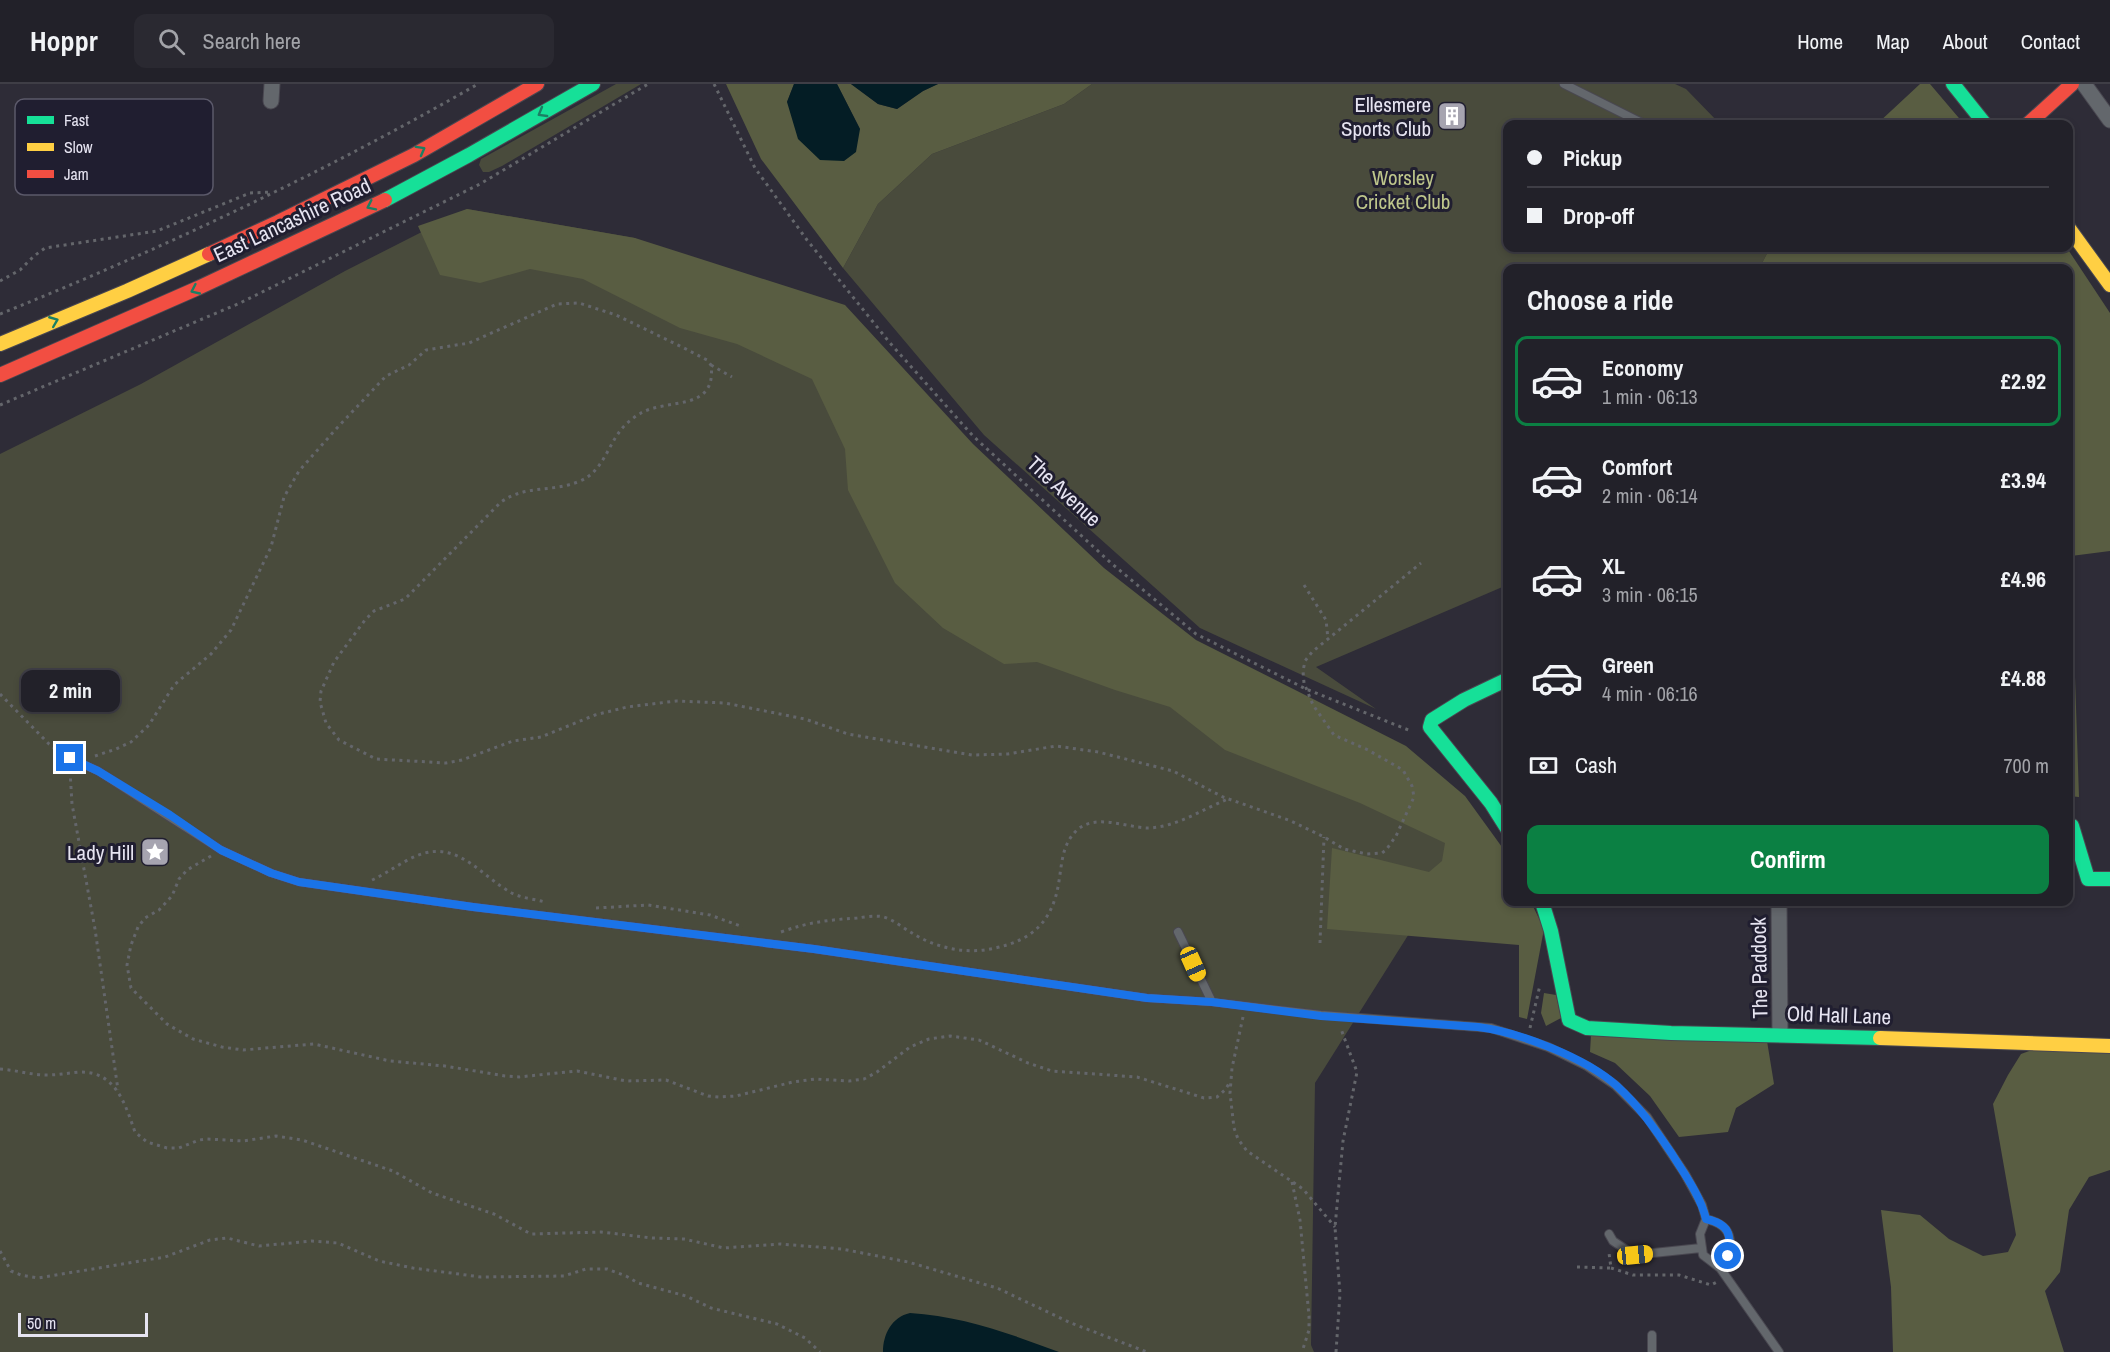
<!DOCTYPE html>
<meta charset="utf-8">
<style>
:root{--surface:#222129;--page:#2a2931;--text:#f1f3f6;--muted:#a2a3a8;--line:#3f3e46;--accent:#0b8043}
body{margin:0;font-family:"Archivo Narrow",sans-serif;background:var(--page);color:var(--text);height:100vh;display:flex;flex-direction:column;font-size:22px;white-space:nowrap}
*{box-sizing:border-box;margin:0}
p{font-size:20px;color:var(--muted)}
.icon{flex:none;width:33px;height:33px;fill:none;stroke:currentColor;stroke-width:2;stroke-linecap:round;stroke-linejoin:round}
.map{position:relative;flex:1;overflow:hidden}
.sheet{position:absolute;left:1503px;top:180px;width:570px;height:642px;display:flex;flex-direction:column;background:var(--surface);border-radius:12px;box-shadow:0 3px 9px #0003,0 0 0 2px var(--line)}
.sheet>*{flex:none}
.hud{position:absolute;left:1503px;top:36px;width:570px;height:132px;border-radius:12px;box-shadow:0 3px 9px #0003,0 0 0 2px var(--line);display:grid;align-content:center;height:132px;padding:0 24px;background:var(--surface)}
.scale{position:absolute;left:18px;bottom:15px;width:130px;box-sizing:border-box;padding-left:6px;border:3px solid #e6e4f1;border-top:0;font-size:16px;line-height:21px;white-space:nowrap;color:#e6e4f1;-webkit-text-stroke:4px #201e30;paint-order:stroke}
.end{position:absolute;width:27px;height:27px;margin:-14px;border:8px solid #1a73e8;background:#fff;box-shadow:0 0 0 3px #fff}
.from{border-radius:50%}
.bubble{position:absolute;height:42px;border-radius:12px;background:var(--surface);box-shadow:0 3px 9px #0003,0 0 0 2px var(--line);font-size:20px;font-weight:800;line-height:42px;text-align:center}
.car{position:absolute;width:18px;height:36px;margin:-18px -9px;border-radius:8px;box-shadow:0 0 4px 2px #0007;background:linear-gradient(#f5c518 24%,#345 0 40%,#f5c518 0 76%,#345 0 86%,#f5c518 0)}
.hud b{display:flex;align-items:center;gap:21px;height:57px;font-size:22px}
.hud b+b{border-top:2px solid var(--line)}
.hud i{width:15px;height:15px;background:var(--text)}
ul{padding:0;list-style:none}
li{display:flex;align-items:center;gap:18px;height:90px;margin:0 12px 9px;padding:0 12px;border:3px solid transparent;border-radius:12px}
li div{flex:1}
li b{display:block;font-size:22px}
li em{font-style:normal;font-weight:800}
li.active{border-color:var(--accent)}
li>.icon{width:54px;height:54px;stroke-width:1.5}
h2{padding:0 24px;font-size:27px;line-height:72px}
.pay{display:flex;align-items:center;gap:15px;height:66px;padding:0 24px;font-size:22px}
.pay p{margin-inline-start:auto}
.button{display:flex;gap:12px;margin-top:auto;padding:12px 24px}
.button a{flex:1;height:69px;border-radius:12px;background:var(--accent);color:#fff;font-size:24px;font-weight:800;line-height:69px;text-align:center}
header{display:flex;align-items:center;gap:36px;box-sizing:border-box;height:84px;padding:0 30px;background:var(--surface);border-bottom:2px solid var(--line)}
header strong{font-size:28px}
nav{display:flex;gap:33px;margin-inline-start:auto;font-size:21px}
.search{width:420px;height:54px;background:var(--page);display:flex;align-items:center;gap:15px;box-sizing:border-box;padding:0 21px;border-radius:12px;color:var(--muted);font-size:22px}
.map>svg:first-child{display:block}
.green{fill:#494b3c}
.forest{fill:#595d42}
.water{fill:#041d25}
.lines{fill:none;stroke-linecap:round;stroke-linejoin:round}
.lane-casing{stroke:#494750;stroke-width:10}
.street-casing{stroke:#494750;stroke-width:17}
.fast-casing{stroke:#494750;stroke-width:16}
.slow-casing{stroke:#494750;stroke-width:16}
.jam-casing{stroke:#494750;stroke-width:16}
.path{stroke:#64666b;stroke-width:3;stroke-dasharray:3 4.5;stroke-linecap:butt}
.lane{stroke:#63676c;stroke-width:8}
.street{stroke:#63676c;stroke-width:15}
.fast{stroke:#16e098;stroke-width:14}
.slow{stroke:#ffcf43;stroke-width:14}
.jam{stroke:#f24e42;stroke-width:14}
.oneway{stroke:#1b7f64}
.route{stroke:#1a73e8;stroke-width:8}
.labels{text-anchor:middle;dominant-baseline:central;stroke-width:6;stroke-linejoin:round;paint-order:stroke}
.poi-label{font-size:21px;fill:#e6e4f1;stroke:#201e30;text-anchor:end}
.park-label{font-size:21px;fill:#bec68b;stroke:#201e30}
.street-label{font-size:21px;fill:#e6e4f1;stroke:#201e30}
.key{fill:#201e30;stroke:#5b596a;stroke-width:1.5}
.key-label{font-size:16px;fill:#e6e4f1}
</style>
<header>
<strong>Hoppr</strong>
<div class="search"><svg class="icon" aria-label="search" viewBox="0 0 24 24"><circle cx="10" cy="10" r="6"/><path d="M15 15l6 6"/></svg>Search here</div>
<nav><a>Home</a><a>Map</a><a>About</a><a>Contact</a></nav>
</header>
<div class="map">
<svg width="2110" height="1268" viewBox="0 0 2110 1268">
<rect width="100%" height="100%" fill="#2e2c37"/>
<path class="green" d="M616,0H641L502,82L489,88H483L479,81L481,75Z
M1092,0H1675L1686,5L1720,40H1508V164H1770L1761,181L1763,184H1508L1507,501L1316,583L1376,625L1200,544L984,351L843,184L878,120L932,70L1064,20Z
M467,125L635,154L1024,449L1463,764L1315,999L1311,1261L1314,1268H0V370L141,300L345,187Z"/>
<path class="forest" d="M726,0H794L787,18L860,45L837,0H851L878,20L897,25L923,7L938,0H1092L1064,20L932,70L878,120L843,184L761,75Z
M1920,0H1930L1964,40H1877Z
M467,125L635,154L845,221L973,360L1104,484L1196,556L1406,662L1465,712L1507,770L1508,818H1531L1544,845L1527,935L1519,933V861L1327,845L1332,764L1429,788L1442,777L1445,759L1360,719L1225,666L1170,623L1115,606L1037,578L1004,580L943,544L895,499L848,406L845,365L812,295L737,260L680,244L583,195L530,185L480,199L440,191L418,142Z
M1770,164H2067L2110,229V467L2071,472L2079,713L2068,712V184H1763L1761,181Z
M1544,909L1556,911L1561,934L1546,942L1541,929Z
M1591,951L1767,957L1774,1000L1736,1024L1728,1048L1679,1053L1650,1012L1615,979L1590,968Z
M2037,964L2110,968V1086L2089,1093L2069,1126L2060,1188L2045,1207L2064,1268H1893L1891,1203L1881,1126L1920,1131L1949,1155L1983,1172L2008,1168L2016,1151L1993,1020L2008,991L2021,970Z"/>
<path class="water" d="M794,0H837L860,45L856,68L844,77L820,76L798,55L787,18Z
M851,0H938L923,7L897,25L878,20Z
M910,1229C962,1232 1011,1250 1059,1268H883C883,1250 892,1233 910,1229Z"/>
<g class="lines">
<g class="lane-casing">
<path id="lane" d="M1564,0L1644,40
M70,674L98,687L221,766L271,789L299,798L473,823L814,865L1147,914L1212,918
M1178,848L1212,918L1321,931L1491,944L1548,963L1587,982L1615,1001L1647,1033L1685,1090L1702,1121L1706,1135L1700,1150L1703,1171L1720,1184L1779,1268
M1706,1135C1736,1142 1734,1162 1720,1184
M1609,1150L1613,1157L1634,1171L1701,1164
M1652,1251V1268"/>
</g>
<g class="street-casing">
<path id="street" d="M2084,0L2110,36
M271,17L272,0
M1779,818L1780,950"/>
</g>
<g class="fast-casing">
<path id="fast" d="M1953,0L1985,40
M385,116L469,71L593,0
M1508,595L1464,616L1432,636L1430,643L1491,719L1508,746
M2068,742H2072L2088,795H2110
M1542,818L1551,847L1569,936L1587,944L1671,949L1880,954"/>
</g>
<g class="slow-casing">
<path id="slow" d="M2068,143L2110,201
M0,260L127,207L209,170
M1880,954L2110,962"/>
</g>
<g class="jam-casing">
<path id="jam" d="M2028,40L2072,0
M209,170L278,138L414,71L537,0
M0,291L198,204L385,116"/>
</g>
<path class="path" d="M714,0L755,84L807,156L890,259L973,352L1111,479L1196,550L1306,605L1411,647
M0,197L20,186L34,172L45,164L157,147L250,109L272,108
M0,230C164,164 325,88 478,0
M711,281L732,293
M0,321L240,219L480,100L648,0
M1304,501L1326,536L1328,555
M0,610L49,660L60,668
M95,672L116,665L131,658L149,641L174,601L211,570L231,546L271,463L284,413L299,387L336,345L386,292L409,281L426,266L469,259L557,220L579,219L616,231L682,263L707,276L711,281C717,328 668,314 641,329C634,333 625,340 620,347C607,364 602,388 580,397C552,409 527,400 501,418L405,515L374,527L365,536L334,578L321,607L320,618L326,639L339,656L376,675L446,679L462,676L513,657L541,653L595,631L627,623L676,617L725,619L805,635L848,650L972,671L1008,670L1056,662L1098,668L1173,687L1223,713L1291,737L1324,753L1344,765L1367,770L1382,769L1386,766L1396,752L1414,713L1412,702L1403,686L1368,666L1334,651L1313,621L1304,599L1303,587L1305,577L1312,568L1421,479
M70,687L72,720L95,845L118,1006
M211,772L187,786L179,795L172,812L159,826L145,834L138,843L131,861L127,881L131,904L167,940L193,955L222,963L243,966L314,960L390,977L445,982L505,992L519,993L577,987L626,997L666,996L708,1012L719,1013L736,1012L793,998L815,995L849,997L864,995L877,988L910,963L929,955L950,952L979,956L1028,979L1052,987L1137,993L1204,1014L1217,1013L1225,1006L1230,998
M372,796C390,788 406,774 425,769C460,760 482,792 510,808C520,814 534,815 545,818
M596,824L648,821L710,831L743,843
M781,848C809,838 828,836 857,834C865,833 875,831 884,833C894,836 903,844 912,849C936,864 967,871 995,864C1033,856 1053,837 1059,797C1062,779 1062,761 1076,747C1094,729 1125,743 1147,744C1175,744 1203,725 1228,715
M1320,859L1324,753
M1243,933L1232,984L1230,1009L1234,1044L1238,1055L1247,1067L1303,1105L1335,1143
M1530,944L1540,901
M0,985C16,986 31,991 47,991C58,991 68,989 79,988C116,987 125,1020 135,1048L147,1058L167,1064H179L199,1056L207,1055L243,1057L276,1052L302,1056L393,1087L432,1109L494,1130L531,1150L601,1148L652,1154L684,1155L724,1164L780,1160L842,1165L908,1178L997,1204L1071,1239L1147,1268
M1292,1098L1300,1136L1309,1232V1246L1302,1268
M0,1167L11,1187L21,1191L38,1194L165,1173L210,1156L227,1154L259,1162L312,1157L338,1159L379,1177L413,1184L481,1193L564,1192L586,1185H607L626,1192L638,1199L686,1212L711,1224L777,1240L805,1254L820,1268
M1577,1183L1611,1184L1609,1169
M1611,1184L1633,1191H1679L1711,1201L1717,1198
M1336,1268L1340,1210L1335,1143L1343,1057L1357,988L1341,945"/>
<use href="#lane" class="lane"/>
<use href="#street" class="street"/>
<use href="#fast" class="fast"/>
<use href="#slow" class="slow"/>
<use href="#jam" class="jam"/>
</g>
<defs><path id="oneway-chevron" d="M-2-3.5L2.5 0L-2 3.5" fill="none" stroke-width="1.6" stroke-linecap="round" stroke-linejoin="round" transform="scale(1.5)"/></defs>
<g class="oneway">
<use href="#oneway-chevron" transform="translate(542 29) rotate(150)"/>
<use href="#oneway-chevron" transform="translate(421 66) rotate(-29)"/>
<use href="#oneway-chevron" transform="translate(371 122) rotate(154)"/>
<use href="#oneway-chevron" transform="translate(195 206) rotate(155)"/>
<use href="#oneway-chevron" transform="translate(54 237) rotate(-22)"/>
</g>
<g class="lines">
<path class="route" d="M70,674L98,687L170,731L221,766L271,789L299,798L473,823L814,865L1147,914L1212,918L1321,932L1478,943C1519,948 1586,974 1617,1002C1639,1022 1655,1045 1672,1070C1685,1091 1700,1111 1706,1135C1729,1140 1732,1150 1728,1172"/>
</g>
<defs>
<g id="building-square" transform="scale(1.5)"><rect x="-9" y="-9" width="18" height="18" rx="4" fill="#a6a4b0" stroke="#201e30"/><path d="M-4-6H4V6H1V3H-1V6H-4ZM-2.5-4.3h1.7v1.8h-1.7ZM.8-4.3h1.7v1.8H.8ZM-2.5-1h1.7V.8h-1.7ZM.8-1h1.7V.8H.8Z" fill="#fff"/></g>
<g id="sight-square" transform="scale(1.5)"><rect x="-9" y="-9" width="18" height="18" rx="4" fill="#a6a4b0" stroke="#201e30"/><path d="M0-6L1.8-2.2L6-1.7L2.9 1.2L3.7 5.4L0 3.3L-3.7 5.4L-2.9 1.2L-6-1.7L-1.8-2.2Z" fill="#fff"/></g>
</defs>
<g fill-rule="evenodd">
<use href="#building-square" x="1452" y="32"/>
<use href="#sight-square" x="155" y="768"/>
</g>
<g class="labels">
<g class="poi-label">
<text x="1431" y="20">Ellesmere<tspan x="1431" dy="24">Sports Club</tspan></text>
<text x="134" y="768">Lady Hill</text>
</g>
<g class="park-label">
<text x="1403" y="93">Worsley<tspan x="1403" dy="24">Cricket Club</tspan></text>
</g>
<g class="street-label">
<text transform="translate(292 136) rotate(-25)">East Lancashire Road</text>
<text transform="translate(1064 407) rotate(43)">The Avenue</text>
<text transform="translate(1759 884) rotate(-91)">The Paddock</text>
<text transform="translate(1839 931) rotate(2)">Old Hall Lane</text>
</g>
</g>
<rect x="15" y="15" width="198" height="96" rx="9" class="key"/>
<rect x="27" y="32" width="27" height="8" fill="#16e098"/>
<rect x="27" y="59" width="27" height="8" fill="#ffcf43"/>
<rect x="27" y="86" width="27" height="8" fill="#f24e42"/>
<g class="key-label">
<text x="64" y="42">Fast</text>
<text x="64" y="69">Slow</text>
<text x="64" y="96">Jam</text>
</g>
</svg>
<div class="scale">50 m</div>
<i class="end from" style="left:1728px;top:1172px"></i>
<i class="end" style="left:70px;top:674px"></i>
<div class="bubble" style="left:21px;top:586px;width:99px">2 min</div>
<i class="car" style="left:1193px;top:880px;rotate:156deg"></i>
<i class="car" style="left:1635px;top:1171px;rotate:84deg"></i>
<div class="hud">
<b><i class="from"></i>Pickup</b>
<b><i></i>Drop-off</b>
</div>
<section class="sheet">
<h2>Choose a ride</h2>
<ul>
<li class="active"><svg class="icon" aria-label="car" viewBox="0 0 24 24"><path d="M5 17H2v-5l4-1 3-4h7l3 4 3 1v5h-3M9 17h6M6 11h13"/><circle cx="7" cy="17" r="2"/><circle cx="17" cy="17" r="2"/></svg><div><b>Economy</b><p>1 min · 06:13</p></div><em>£2.92</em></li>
<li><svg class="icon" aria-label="car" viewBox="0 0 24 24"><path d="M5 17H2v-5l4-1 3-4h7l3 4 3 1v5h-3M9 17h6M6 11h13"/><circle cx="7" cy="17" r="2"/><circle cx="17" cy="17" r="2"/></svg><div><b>Comfort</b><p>2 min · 06:14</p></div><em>£3.94</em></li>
<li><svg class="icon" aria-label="car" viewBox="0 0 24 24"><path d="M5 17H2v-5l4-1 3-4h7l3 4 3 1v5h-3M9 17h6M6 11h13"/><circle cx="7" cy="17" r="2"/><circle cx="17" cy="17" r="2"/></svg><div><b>XL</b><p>3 min · 06:15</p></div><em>£4.96</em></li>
<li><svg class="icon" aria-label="car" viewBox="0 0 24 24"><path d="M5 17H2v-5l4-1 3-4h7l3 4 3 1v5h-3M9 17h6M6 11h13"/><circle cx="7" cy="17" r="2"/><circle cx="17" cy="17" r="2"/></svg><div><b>Green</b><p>4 min · 06:16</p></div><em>£4.88</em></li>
</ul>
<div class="pay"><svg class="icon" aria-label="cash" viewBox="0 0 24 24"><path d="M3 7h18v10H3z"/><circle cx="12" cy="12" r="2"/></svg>Cash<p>700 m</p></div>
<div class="button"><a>Confirm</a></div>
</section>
</div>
